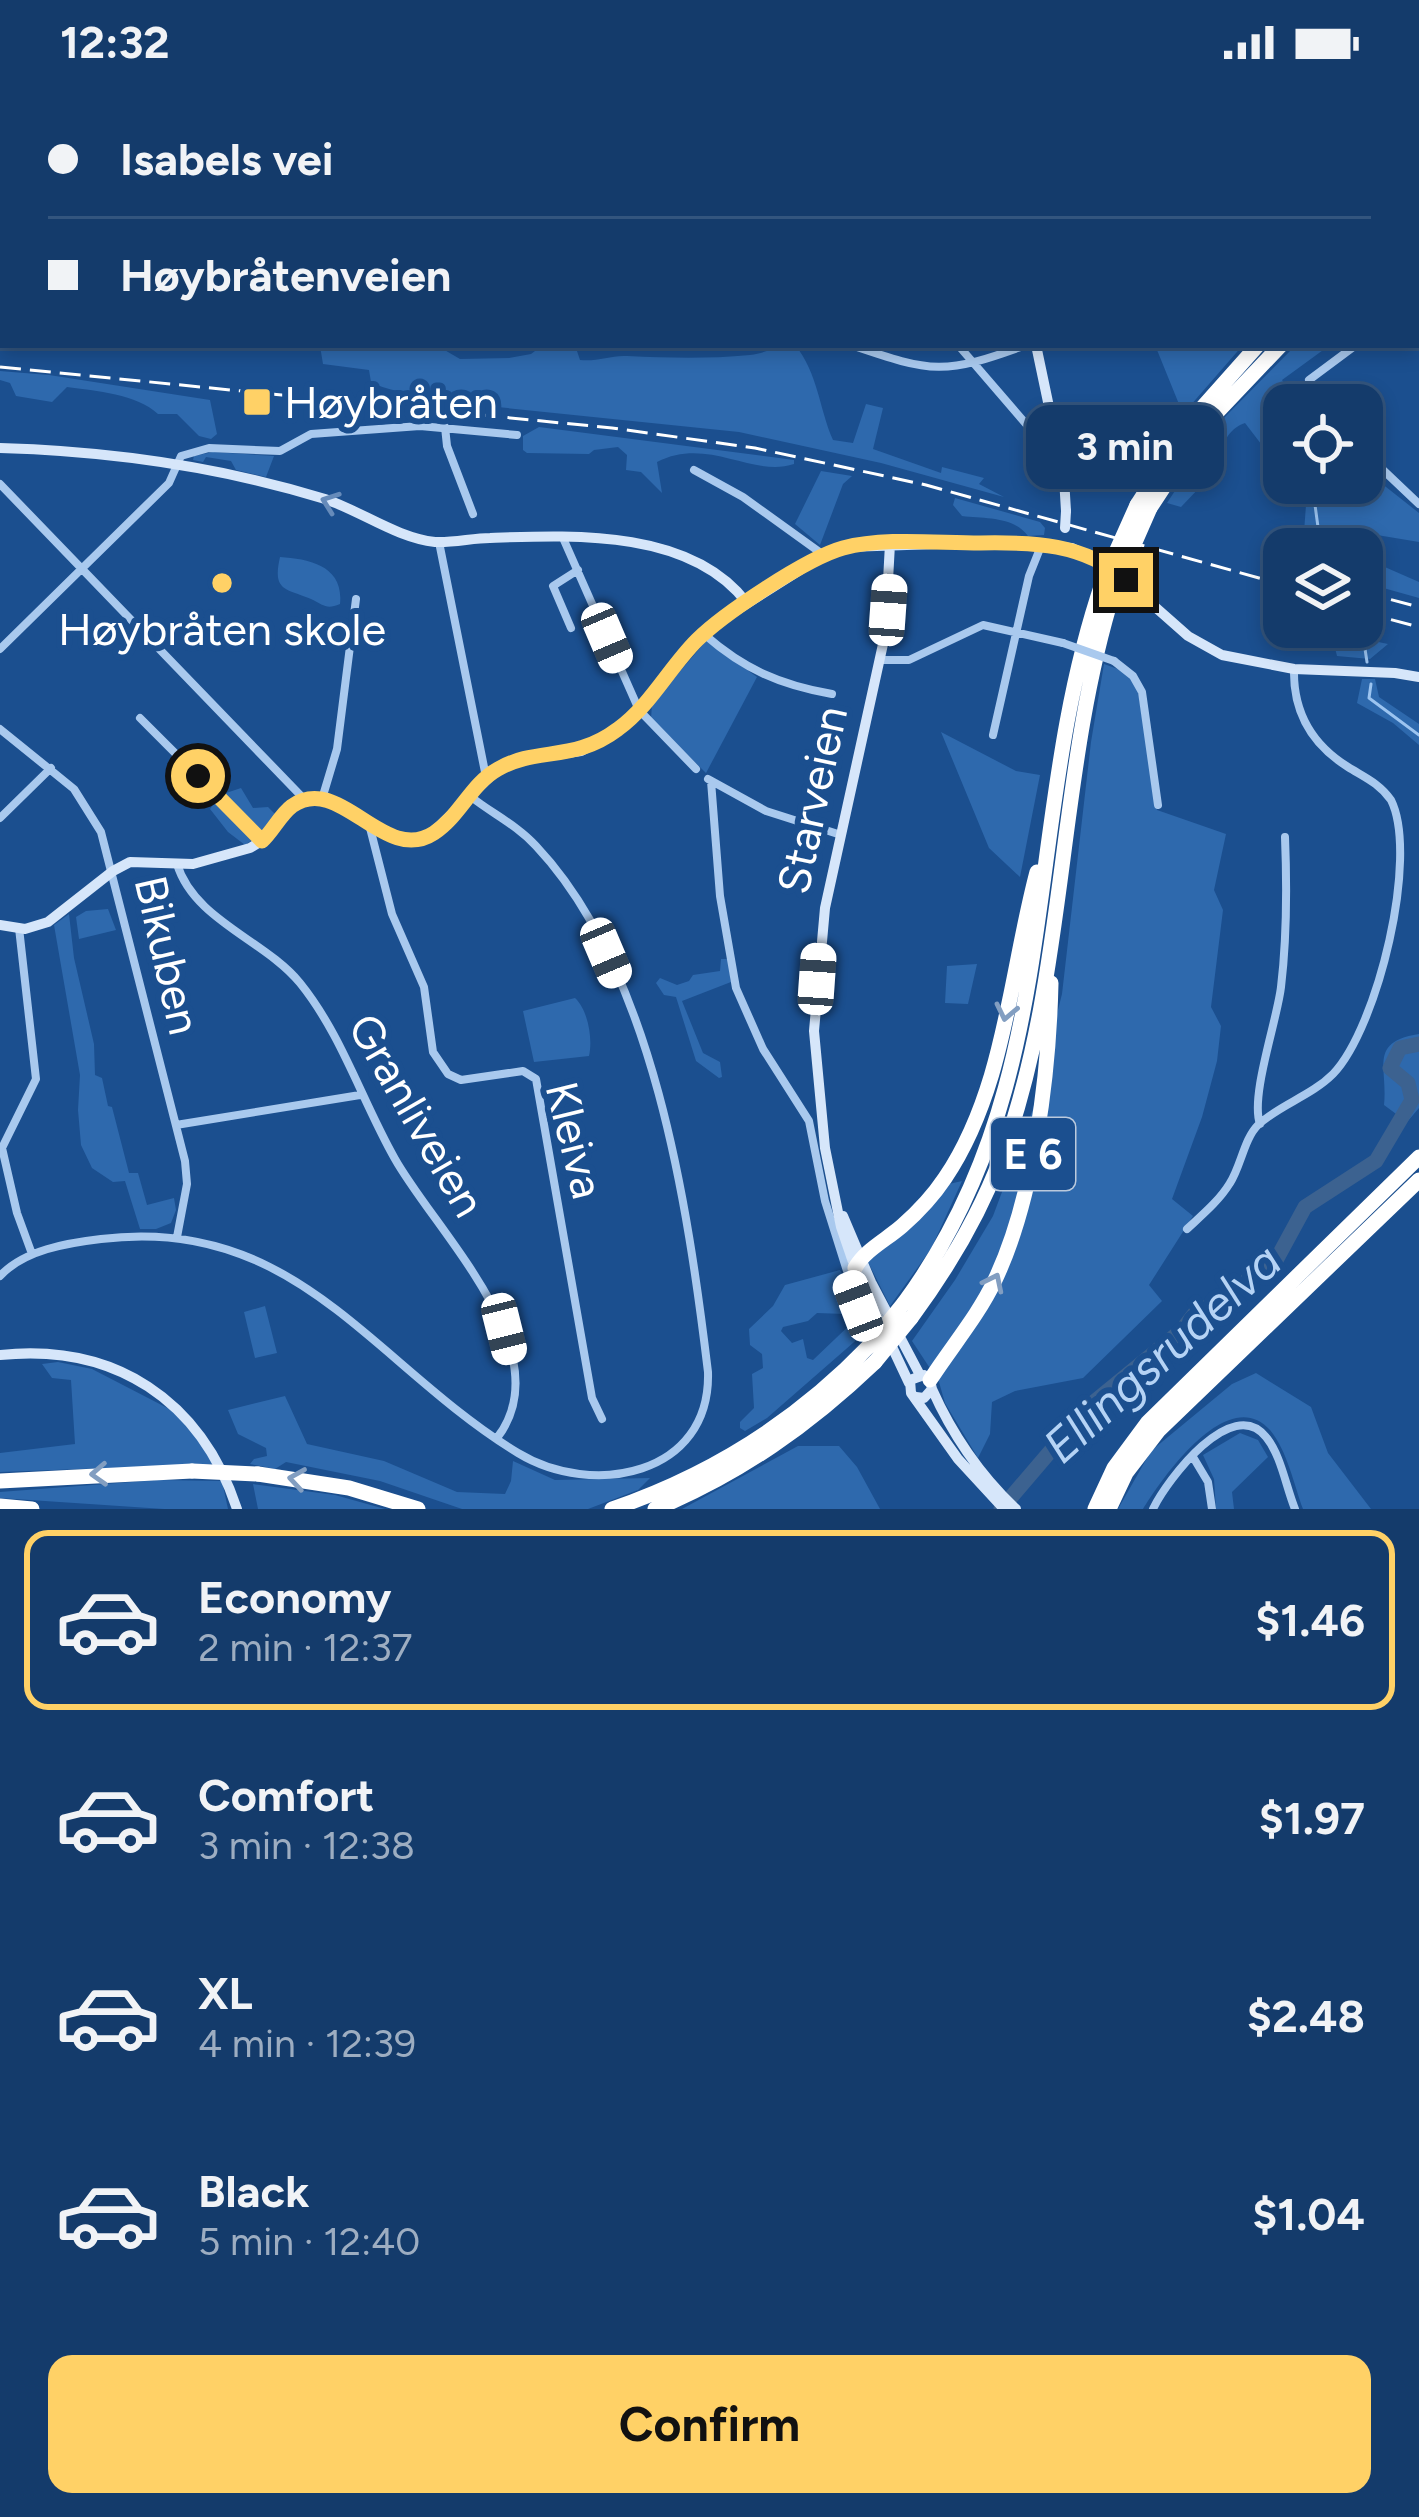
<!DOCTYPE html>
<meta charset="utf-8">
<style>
:root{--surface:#143b6b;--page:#1d4271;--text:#f1f3f6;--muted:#9dadc1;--line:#33557e;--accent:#ffd166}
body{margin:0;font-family:Figtree,sans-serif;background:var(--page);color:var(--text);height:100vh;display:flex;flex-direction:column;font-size:45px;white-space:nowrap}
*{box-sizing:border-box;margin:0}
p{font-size:39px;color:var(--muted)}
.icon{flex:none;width:66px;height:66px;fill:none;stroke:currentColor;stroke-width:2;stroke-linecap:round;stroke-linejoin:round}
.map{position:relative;height:1425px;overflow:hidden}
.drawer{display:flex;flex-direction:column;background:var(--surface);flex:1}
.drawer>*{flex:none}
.top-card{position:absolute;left:0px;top:0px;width:1419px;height:264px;box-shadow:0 6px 18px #0003,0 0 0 3px var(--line);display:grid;align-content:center;height:264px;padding:0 48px;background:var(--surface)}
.tools{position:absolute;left:1263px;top:300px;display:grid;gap:24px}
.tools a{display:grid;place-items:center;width:120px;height:120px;border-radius:24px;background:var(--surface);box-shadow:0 6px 18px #0003,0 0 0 3px var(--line);font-size:60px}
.end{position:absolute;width:54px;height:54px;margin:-27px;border:15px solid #ffd166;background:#111;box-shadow:0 0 0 6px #111}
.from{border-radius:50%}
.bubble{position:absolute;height:84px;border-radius:24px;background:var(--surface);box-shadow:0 6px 18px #0003,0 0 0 3px var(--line);font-size:39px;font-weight:700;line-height:84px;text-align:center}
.car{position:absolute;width:36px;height:72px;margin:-36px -18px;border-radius:15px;box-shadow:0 0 9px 3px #0007;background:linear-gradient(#fff 24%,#345 0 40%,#fff 0 76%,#345 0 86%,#fff 0)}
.top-card b{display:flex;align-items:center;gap:42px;height:114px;font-size:45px}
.top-card b+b{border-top:3px solid var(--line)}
.top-card i{width:30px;height:30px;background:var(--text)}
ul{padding:21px 0 0;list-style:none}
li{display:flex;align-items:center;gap:36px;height:180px;margin:0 24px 18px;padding:0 24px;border:6px solid transparent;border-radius:24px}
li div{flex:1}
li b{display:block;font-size:45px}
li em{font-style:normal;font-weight:700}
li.selected{border-color:var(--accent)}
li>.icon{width:108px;height:108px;stroke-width:1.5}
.action{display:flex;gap:24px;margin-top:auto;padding:24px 48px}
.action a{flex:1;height:138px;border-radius:24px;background:var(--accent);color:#111;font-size:48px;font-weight:700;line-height:138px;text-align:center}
.status{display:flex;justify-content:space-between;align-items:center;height:84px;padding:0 60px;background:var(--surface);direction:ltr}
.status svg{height:33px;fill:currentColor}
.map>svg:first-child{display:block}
.green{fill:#2e69ad}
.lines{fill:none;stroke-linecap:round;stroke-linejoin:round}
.stream{stroke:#9cc4f0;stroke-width:3}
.river{stroke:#3c6290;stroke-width:15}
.street{stroke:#a9c9ee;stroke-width:8}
.secondary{stroke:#d6e6fa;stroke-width:10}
.highway{stroke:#fff;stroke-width:15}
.rail{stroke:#fff;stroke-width:3;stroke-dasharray:21 9;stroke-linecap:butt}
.street-bridge{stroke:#a9c9ee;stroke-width:8}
.secondary-bridge{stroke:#d6e6fa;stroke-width:10}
.highway-bridge{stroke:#fff;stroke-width:15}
.oneway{stroke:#668bba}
.oneway2{stroke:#829ec1}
.route{stroke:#ffd166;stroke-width:15}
.poi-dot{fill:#ffd166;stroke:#1b4f8f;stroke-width:4.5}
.labels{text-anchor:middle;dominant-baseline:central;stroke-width:12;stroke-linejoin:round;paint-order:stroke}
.shield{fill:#1b4f8f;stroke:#bbcadd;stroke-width:3}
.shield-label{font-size:42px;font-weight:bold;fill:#fff}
.poi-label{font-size:45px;fill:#fff;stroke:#1b4f8f;text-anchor:start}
.street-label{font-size:45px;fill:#fff;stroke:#1b4f8f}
.water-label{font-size:48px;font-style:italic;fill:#b5d3f5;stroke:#1b4f8f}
</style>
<div class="status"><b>12:32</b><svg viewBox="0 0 49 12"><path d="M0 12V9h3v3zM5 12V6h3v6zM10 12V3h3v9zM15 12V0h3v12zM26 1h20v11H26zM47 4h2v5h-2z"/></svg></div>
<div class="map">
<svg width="1419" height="1425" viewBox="0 0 1419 1425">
<rect width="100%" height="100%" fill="#1b4f8f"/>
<path class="green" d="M1026,0H1210L1227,3H1028Z
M314,261H436L460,275L509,274L531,270L543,261H575L580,276C597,278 611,271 627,272C669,274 708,275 750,271C767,269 777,261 795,261C818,289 819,324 833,356L853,359L866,320L883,324L873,365L941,389L942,383L984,394L979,400L1004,413L881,379L739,348L439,317C418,308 390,309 371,298L369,286L323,280L320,262Z
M1155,261H1243L1183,330Z
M1296,261H1330L1282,296L1298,321H1284V390L1245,339C1229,344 1218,363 1222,380L1181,423L1167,419L1220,338Z
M0,287L49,291L210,316L217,350L211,355L199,352L177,330H158C137,310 96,307 67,303L52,318L16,312L10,299L0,296Z
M539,343L794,376V380C752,394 708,352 657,378L662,409L641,388L626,386L627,371L618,363L594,366L589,370L527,369L523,366V352Z
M213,368L274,372L266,393L236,386L231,377L206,373L203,378L193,376L194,372Z
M1362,384L1419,429V458L1359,448L1355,465H1284V476L1262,470L1266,460L1304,448L1306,421L1290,399H1362Z
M821,387L852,392L843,400L820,461L795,440Z
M955,414L1040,438L1045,444L1044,451L1028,452C1013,432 986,435 962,432L953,421Z
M280,473C310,475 344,482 340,520C326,526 324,521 311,515C286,504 272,508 280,473Z
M1362,473L1419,498V514L1362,498Z
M1300,546L1326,547L1388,560L1370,575L1337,572L1334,560H1293Z
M706,557L757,593L706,689L651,635L652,620Z
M1104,580L1126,588L1137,601L1157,726L1226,750L1214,806L1223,826L1211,923L1221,942L1217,977L1202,1033L1172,1115L1193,1132L1149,1201L1162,1217L1083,1294L1015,1307L992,1318L990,1350L978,1374L945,1319L939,1298L912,1257L955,1196L993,1132L1033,1025L1062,910L1091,658Z
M1362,595H1375L1379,613L1419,640V661L1393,639L1357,619Z
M941,648L1016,687L1040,691L1020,793L989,764Z
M241,704L253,724L268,723L275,730L265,747L245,761L228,748L210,725L220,711Z
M108,825L116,846L79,855L76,833L86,827Z
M69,830L74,874L94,960L95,991L102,994L108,1022L112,1023L129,1089H138L147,1121L174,1114L176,1126L171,1139L156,1145H140L125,1097L113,1098L92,1084L81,1061L78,1026L80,991L54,841Z
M721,875H728L731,898L682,917L703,969L720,978L722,993L719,994L696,977L676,913L664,911L656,899L660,894L677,901L689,897L693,891L720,887Z
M977,880L968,920L945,919L947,882Z
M575,914C588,926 593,955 589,972L534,978L523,927Z
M1419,950V1024L1407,1038L1384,1021C1388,983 1368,958 1419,950Z
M962,1097L931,1165L890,1222L867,1176L949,1100Z
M840,1186L849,1202L851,1225L845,1230L817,1229L808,1237L783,1243L781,1247L792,1259L803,1255L807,1274L813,1276L857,1234L863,1232L869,1245L767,1334L745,1347L740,1344V1338L754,1324L752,1290L763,1284L762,1270L750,1261L749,1245L773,1222L785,1201Z
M265,1222L277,1269L255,1274L244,1228Z
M58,1278L92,1285L179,1330L216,1380L0,1388V1369L75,1360L71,1296L52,1294L42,1280Z
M1256,1289L1311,1323L1328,1369L1371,1425H1303C1294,1401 1287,1366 1270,1346C1228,1299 1162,1394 1143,1425H1118L1151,1367L1232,1300Z
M285,1312L307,1360L384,1377L457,1408L505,1410L511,1397L513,1377L555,1396L650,1394L638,1406L588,1425H462L380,1397L286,1378L275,1385L250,1380L254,1375L267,1372L266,1364L238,1350L228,1326Z
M1240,1349L1258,1356L1268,1373L1232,1408L1234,1425H1216L1214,1395L1203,1371Z
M798,1362H839L857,1383L880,1425H682Z
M158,1396L222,1397L228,1425H164L0,1414V1408Z
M253,1400L335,1411L385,1425H258Z"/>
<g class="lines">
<path class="stream" d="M1037,0L1040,3
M1230,261L1232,262
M1266,320L1284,348
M1312,399L1321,465
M1273,466L1284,469
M1362,489L1377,494
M1365,565L1367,578
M1371,600L1369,614L1419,651"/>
<path class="river" d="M1001,1425L1089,1322L1182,1246L1195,1229L1236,1209L1250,1193L1274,1180L1305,1123L1376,1077L1412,1016L1408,999L1390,984L1400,964L1419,960"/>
<path class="street" d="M138,0L142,3
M199,0L200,3
M234,0L238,3
M358,0V3
M440,0L442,3
M521,0L523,3
M610,0L612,3
M797,0L799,3
M851,261C933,289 944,291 1026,261
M958,261L1052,370L1058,371
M1328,321L1309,296L1356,261
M445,343L447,362L473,430
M1362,366L1419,420
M694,386L743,413L825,472
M0,400L305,716
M563,454L639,626L696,685
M439,458L486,693
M571,544L553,502L578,486
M705,551C744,585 780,601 832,610
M0,565L169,399L181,372L209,364L280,367L311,350L420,342L517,351
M879,576H909L983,541L1063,559
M1114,577L1133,592L1142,608L1158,721
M140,634L262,756
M0,645L74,705L101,748L185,1077L187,1100L177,1153
M993,651L1029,492L1041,462
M708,695L766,727L838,750
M711,697L720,812L736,904L763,965L809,1037L825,1117L858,1222
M322,715L337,665L356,515
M0,734L51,684
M369,740L392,830L424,903L433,968L448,990L461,996L523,987L536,995L592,1314L602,1335
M177,780C194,836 265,856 300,899C342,951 362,1017 395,1075C436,1148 563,1269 497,1354
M19,844L36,995L2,1064L17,1129L32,1170
M1260,1040C1250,1012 1277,937 1281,903C1287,853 1287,803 1285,753
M176,1041L360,1011
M1187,1145C1202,1131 1219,1117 1230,1099C1241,1082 1244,1055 1258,1041C1279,1021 1311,1012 1333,990C1378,943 1419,772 1391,716C1379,699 1364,693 1348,683C1311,660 1293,628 1294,585
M0,1192C24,1166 67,1159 101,1155C297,1131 372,1280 518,1369C592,1414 711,1392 708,1288C688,1123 654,887 536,762C517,741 491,729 470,712
M1193,1373L1208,1398L1212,1425
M1153,1425C1167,1396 1232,1310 1266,1353C1281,1371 1286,1403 1295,1425"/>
<path class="secondary" d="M947,0L948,3
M1036,261L1064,394L1066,427
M0,364C108,367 221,383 325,415C361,427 397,454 435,458C453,459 473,454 490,454C573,451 691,445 747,519
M890,460L885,551L825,824L814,947L825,1064L841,1143L855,1184L909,1299
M0,841L25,845L48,838L113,787L130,778L193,780L250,764L268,753L288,725L305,716L328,717L402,756L428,753L499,684L520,676L581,667L610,651L632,634L691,563L715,540L811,479L846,463L998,458L1072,464L1111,484L1188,552L1222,571L1294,585L1395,589L1419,593
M843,1132L871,1198L920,1291
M0,1271C115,1259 201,1316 237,1425
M932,1305C952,1350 980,1391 1016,1425
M916,1313L924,1314L932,1305L930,1296L924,1291L910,1296L911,1309L958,1375L1004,1425"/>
<path class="highway" d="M1256,0L1273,3
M1317,0L1334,3
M1416,21L1419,22
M1416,151L1419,149
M1416,168L1419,167
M1137,421L1193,334L1258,261
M1150,424L1204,342L1281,261
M855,1184C865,1166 886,1156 902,1142C918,1128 933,1112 945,1094C1005,1005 1010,889 1037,788
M904,1219C1068,996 1019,742 1103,497
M911,1234C948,1184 979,1132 1001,1074C1068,892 1056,691 1114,506
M930,1296C952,1262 978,1232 995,1196C1034,1114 1049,990 1051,899
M258,1390L349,1404L418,1425
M0,1397L192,1387
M0,1422L32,1425
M612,1425C711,1391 797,1337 869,1262
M655,1425C740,1390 809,1341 875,1278
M1095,1425L1114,1384L1148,1338L1419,1073
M1109,1425L1126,1389L1159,1346L1419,1096"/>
<path class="rail" d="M0,283L612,344L755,364L926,401L1284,501
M1362,508L1419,523
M1362,528L1419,543"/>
<path class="street-bridge" d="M1063,559L1114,577"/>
<path class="secondary-bridge" d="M1065,444L1066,427"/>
<path class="highway-bridge" d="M1103,497L1137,421
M1114,506L1150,424
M869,1262L904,1219
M875,1278L911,1234
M192,1387L258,1390"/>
</g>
<defs><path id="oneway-chevron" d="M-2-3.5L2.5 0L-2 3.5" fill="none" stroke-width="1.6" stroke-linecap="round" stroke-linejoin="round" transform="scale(3)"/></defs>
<use class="oneway" href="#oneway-chevron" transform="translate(330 418) rotate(-160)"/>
<g class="oneway2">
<use href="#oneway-chevron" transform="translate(1006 928) rotate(102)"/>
<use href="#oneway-chevron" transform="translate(994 1198) rotate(-64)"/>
<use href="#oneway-chevron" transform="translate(99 1390) rotate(177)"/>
<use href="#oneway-chevron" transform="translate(297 1395) rotate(-171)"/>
</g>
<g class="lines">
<path class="route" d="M198,692L262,757C273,747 280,731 292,722C340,688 384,782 434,749C460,732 471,700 498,685C538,662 573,679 618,645C650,622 669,584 697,556C723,530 807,474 843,464C885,453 936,459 980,459C1033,458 1084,459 1126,496"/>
</g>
<g class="poi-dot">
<rect x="242" y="303" width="30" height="30" rx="6"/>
<circle cx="222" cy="499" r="12"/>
</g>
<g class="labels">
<rect class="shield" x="991" y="1034" width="84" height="72" rx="9"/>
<g class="shield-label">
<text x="1033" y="1070">E 6</text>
</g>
<g class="poi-label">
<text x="284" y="318">Høybråten</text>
<text x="222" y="545" text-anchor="middle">Høybråten skole</text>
</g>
<g class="street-label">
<text transform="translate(812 716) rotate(-78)">Starveien</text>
<text transform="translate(168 871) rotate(77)">Bikuben</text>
<text transform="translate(417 1031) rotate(60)">Granliveien</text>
<text transform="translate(575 1056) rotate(76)">Kleiva</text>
</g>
<g class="water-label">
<text transform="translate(1162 1269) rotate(-42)">Ellingsrudelva</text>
</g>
</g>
</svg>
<div class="tools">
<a><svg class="icon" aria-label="locate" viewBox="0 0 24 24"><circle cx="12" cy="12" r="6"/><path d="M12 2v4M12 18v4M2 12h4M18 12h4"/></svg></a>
<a><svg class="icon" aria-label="layers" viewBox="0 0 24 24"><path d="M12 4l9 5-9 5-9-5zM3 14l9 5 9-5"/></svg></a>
</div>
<i class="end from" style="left:198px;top:692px"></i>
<i class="end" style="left:1126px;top:496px"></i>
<div class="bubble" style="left:1026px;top:321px;width:198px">3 min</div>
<i class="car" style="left:888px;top:526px;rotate:4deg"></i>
<i class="car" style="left:607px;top:554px;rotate:157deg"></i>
<i class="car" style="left:606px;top:869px;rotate:157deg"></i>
<i class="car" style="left:817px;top:895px;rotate:4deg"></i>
<i class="car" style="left:858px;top:1222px;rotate:339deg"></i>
<i class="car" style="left:504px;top:1245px;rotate:166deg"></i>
<div class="top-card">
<b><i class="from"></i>Isabels vei</b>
<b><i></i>Høybråtenveien</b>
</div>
</div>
<section class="drawer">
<ul>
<li class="selected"><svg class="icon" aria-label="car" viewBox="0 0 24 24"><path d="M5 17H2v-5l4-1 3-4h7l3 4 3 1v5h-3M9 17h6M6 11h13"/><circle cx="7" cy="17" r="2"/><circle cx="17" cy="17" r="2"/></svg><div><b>Economy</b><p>2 min · 12:37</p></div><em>$1.46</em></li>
<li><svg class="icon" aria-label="car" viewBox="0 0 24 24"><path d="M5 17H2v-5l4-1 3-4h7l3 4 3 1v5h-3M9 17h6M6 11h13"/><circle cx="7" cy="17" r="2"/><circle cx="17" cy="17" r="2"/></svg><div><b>Comfort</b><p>3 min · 12:38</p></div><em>$1.97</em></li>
<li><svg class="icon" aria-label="car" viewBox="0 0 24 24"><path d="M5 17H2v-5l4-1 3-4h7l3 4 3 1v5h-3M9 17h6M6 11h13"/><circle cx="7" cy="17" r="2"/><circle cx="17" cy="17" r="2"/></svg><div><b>XL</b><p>4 min · 12:39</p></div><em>$2.48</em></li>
<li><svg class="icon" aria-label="car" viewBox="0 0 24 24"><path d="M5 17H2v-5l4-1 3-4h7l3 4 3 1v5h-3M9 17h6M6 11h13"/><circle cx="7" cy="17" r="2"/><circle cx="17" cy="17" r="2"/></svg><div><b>Black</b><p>5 min · 12:40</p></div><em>$1.04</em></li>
</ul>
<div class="action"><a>Confirm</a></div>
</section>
